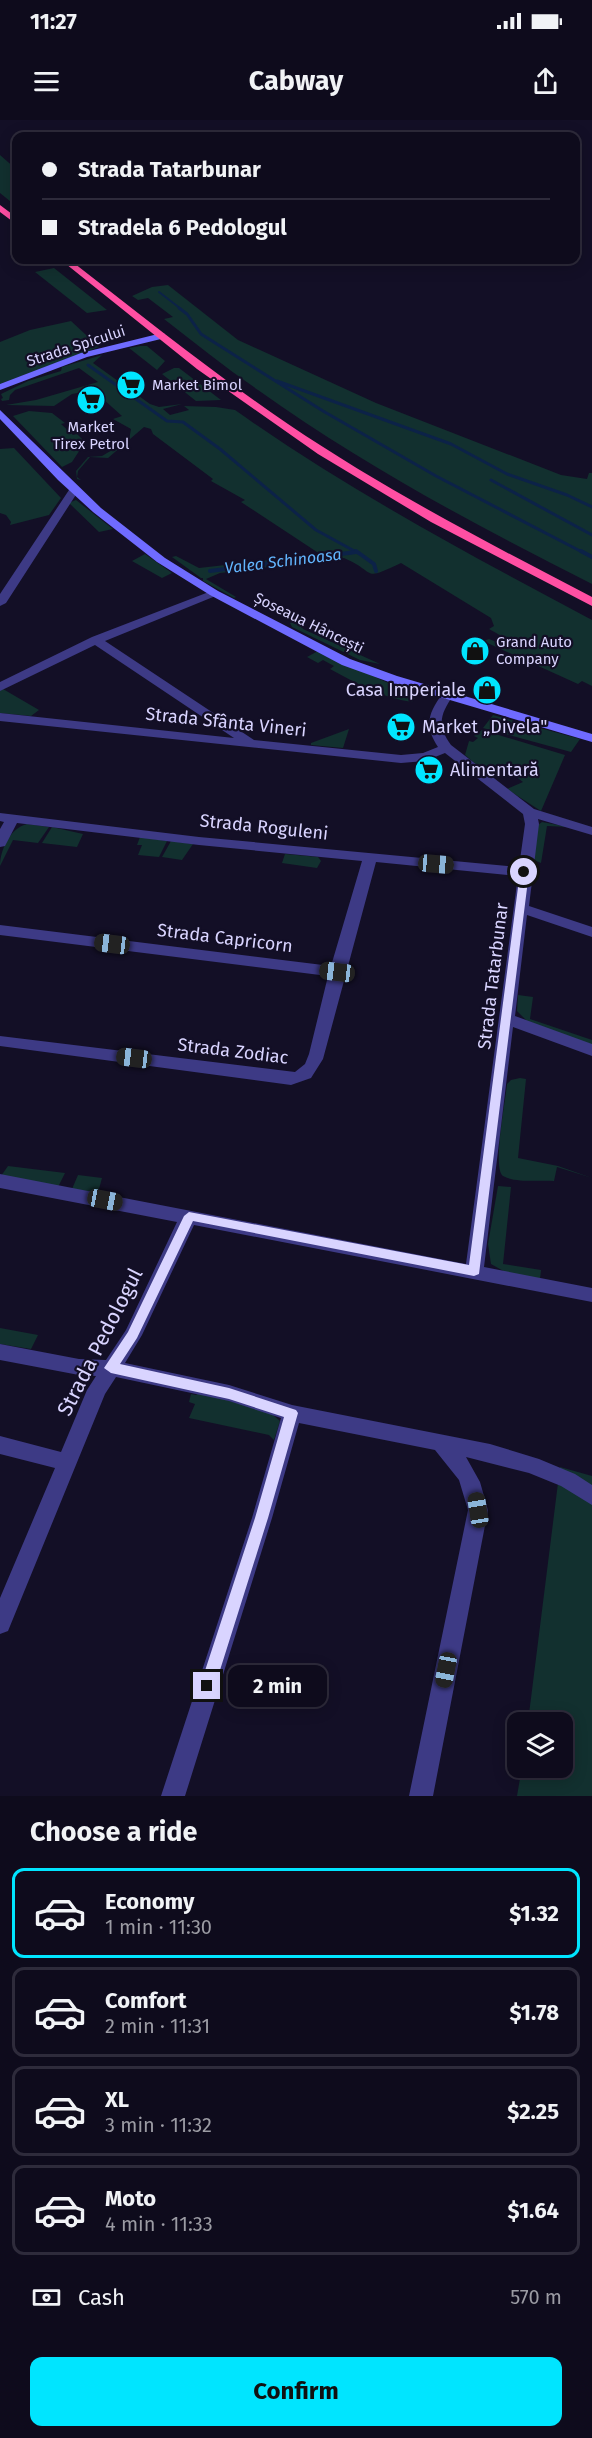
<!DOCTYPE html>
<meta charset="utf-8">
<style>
:root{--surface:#0e0b1c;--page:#171425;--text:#f1f3f6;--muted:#9b9ba3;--line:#2e2b3b;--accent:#00e5ff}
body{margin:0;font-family:"Fira Sans",sans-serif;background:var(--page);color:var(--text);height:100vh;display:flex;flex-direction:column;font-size:22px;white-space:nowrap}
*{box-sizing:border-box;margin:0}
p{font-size:20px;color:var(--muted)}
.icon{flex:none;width:33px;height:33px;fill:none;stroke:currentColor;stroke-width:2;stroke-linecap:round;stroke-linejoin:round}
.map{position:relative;height:1676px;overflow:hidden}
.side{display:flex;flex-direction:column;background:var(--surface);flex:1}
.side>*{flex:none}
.guide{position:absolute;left:12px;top:12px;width:568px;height:132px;border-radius:12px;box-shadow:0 3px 15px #0003,0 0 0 2px var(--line);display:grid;align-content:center;height:132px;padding:0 30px;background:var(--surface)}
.controls{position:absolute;left:507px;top:1592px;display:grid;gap:12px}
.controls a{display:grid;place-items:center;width:66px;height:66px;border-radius:12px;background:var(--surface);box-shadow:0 3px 15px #0003,0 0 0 2px var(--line);font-size:30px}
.end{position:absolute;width:27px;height:27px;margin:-14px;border:8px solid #d9d4ff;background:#111;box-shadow:0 0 0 3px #111}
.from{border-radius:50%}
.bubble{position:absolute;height:42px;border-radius:12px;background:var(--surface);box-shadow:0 3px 15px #0003,0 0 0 2px var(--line);font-size:20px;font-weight:700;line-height:42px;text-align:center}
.car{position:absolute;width:18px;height:36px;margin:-18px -9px;border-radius:8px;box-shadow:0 0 4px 2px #0007;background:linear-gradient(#222 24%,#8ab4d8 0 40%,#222 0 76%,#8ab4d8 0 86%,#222 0)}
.guide b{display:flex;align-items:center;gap:21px;height:57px;font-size:22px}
.guide b+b{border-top:2px solid var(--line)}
.guide i{width:15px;height:15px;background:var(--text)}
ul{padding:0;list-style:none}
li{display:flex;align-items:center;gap:18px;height:90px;margin:0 12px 9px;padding:0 18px;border:3px solid var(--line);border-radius:12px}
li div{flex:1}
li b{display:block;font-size:22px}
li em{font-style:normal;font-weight:700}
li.active{border-color:var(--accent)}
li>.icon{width:54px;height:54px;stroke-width:1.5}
h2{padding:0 30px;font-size:27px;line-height:72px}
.pay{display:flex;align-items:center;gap:15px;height:66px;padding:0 30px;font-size:22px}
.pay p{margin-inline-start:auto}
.button{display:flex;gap:12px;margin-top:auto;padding:12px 30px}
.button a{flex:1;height:69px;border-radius:12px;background:var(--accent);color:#111;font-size:24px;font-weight:700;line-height:69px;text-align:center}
.status{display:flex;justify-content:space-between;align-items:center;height:42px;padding:0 30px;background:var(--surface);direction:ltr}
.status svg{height:16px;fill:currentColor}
header{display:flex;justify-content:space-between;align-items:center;height:78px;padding:0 30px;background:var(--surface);font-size:27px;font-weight:700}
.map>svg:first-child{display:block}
.green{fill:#12302f}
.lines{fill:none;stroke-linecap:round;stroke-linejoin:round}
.stream-far2{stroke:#0c2248;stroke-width:2}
.stream-far1{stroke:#0c2248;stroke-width:3}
.stream{stroke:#0c2248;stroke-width:4}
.street{fill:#3d3a85;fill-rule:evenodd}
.secondary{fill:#6f6bff;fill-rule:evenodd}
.highway{fill:#ff4fa3;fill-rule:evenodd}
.route{fill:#d9d4ff}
.labels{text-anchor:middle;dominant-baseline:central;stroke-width:4.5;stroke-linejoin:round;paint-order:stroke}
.far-street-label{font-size:15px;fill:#d9d4ff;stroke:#130f26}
.far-poi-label{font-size:15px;fill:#d9d4ff;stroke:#130f26;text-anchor:start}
.far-water-label{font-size:16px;font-style:italic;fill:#62b6ff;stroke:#130f26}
.poi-label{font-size:18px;fill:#d9d4ff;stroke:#130f26;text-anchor:start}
.street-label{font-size:18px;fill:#d9d4ff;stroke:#130f26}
.near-street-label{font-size:21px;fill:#d9d4ff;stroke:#130f26}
</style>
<div class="status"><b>11:27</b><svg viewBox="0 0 49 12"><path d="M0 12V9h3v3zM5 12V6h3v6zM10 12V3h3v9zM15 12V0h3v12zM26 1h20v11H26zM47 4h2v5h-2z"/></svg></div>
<header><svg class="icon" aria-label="menu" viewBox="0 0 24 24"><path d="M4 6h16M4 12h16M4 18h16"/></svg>Cabway<svg class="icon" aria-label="share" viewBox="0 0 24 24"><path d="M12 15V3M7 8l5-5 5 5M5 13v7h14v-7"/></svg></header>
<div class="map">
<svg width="592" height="1676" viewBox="0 0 592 1676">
<rect width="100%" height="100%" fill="#130f26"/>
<path class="green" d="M0,35L16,49V86L0,73Z
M54,148L107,190L87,193L35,152Z
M168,165L238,220L376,283L561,355L587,359L589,353H592V464C477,406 363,345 258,270C226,248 195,223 164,199L173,197L148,178L138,180L132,176L152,167Z
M71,201L99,227L0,264V222L30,210Z
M140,226H147L165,241L157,250L129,228Z
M102,235L93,243L150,284L159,287L182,284L163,289L170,295L189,290L184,286L216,287L235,290C348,370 470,435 592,500V566L582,561L578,564L483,521L489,519L514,529L516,524L489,509L494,506L491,498L401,443C360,462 379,453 344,438L220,453L206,459L236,477L234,478L203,461V458H201L172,437L176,436L199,448L320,434L241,382L245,380L211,361L213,359L153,314L151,309L144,307L108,338L90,337L78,351L77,357L81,360L77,359L76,351L88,337L102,336L129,320L131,309L113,299L122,296L93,270L72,274L54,286L6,285L36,280L98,262L79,248L15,270L10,275L9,280L2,281L1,279L3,278L1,274L28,261L61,251L62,247Z
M174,248H179L221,280L196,281L162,254Z
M29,291L52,293L65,303L61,304L73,315L77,314L85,322L72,342L62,347L13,296Z
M14,328L61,378L49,395L10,405L11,402L6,395L0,393V329Z
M76,380L113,409L99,412L69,383Z
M145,434L172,453L162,458L132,441Z
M300,499L303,509L380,544L360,540L292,507L290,503Z
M318,531L386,562L420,572L412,582C382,578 356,563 330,549L334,546L323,540L318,543L307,537Z
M3,569L39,590L31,596L0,593V570Z
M493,595L580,619L571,632L483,608Z
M349,609L343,628L311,625V623Z
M482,610L565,635L541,691L507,669L523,662L509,651L492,658L465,635L469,621L473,622L478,618L474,616Z
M542,702L569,707L547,706L541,743L534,740L538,705Z
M27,704L49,707L38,723L13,720L0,746C0,730 10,708 27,704Z
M52,707L83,714L77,727L42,723Z
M140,717L167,721L159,737L138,735L142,725H137Z
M171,721L193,724L182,740L162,737Z
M285,734L318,737L321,741L317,748L282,743Z
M518,875L533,877L530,899L592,920V925L527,901L517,891Z
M520,958L526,959L518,1038L558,1046L592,1058L557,1047L554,1061C540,1060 515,1063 503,1056C492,1049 506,978 507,964L511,960Z
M8,1046L65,1053L58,1067L1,1056Z
M78,1055L102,1058L99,1069L94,1072L72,1069Z
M498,1066L511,1067L503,1144L541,1150L540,1159L507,1153L491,1144L488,1124Z
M0,1208L38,1215L31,1229L0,1224Z
M200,1272L272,1294L280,1301L274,1320L269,1315L189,1298L195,1284L189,1282L191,1274L196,1275Z
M560,1347L592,1356V1676H517L522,1647H562V1602H528L558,1363L535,1354L559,1362Z"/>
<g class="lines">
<path class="stream-far2" d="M159,172L181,189"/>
<path class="stream-far1" d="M179,188L187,194L201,214L323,291L436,356L584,433
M88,245L167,301L183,302L220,329L316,410L358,433
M277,261L451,324L507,354L567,375L592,387
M491,360L592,415
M349,433L356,432"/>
<path class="stream" d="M356,431L374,444L376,451
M581,431L592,437
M210,451L356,432"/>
<path class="street" d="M74,367L79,370L6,483L0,486V474L69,370Z
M214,470L218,471V475L105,521L254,620L401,635L423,633L438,627C424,606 428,593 443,573H451L453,576C440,594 437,606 451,625L534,689L592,707V715L538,699L539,704L529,786L592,807V817L527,795L515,896L592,924V936L513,907L484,1147L592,1168V1182L194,1105L142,1215L125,1243L229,1265L292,1285L490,1324L539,1339L575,1354L592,1365V1385L561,1366L529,1353L466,1337L480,1362L488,1390L433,1676H409L468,1390L459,1360L435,1330L299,1303L272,1398L185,1676H161L252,1398L281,1298L229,1281L116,1257L105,1274L8,1511L0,1514V1478L55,1348L0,1334V1316L61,1332L87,1270L96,1256L79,1255L0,1240V1224L79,1239L106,1240L126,1210L177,1102L0,1068V1054L466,1144L518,756L376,742L323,939L311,958L291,965L0,926V916L295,952L305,944L309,934L328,856L0,815V805L331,846L362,741L199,725L17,703L5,726L0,727V709L4,702L0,701V693L199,717L519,747L525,704L523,694L445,633L425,641L401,643L0,601V593L234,618L95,525L0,571V562L92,517Z"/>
<path class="secondary" d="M162,213L165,214V218L87,237L0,270V264L81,233Z
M0,290L101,388L165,438L218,471L350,539L397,556L592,614V622L389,562L342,545L210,475L157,442L93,392L58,360L0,299Z"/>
<path class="highway" d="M0,85L16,97V104L0,92Z
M61,140H70C142,196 213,253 288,304C384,369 488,423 592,477V486L431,402L318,334L197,249Z"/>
</g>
<path class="route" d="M524,749L529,752L479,1154L474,1156L193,1101L137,1218L120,1244L229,1268L296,1290L298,1293L268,1398L215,1566L212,1571L207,1573L202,1571L200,1566L255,1398L284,1297L229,1279L111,1253L104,1248L128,1212L184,1096L189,1092L469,1145L520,752Z"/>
<defs>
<g id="supermarket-disc" transform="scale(1.5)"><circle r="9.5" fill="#00e5ff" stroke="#130f26"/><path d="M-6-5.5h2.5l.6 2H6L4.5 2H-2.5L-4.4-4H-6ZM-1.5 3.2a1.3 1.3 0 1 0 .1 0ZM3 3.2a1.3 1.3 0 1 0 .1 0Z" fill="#111"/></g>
<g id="shop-disc" transform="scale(1.5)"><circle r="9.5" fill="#00e5ff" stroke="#130f26"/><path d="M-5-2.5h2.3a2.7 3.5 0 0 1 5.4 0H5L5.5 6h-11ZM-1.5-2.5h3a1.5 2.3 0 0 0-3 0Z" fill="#111"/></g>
</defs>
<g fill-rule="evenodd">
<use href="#supermarket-disc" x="131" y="265"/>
<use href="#supermarket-disc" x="91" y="280"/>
<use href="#shop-disc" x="475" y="531"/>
<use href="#shop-disc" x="487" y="570"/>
<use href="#supermarket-disc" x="401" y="607"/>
<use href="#supermarket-disc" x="429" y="650"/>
</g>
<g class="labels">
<g class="far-street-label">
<text transform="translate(76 226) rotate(-18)">Strada Spicului</text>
<text transform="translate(309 503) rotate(26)">Șoseaua Hâncești</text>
</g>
<g class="far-poi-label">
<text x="152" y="265">Market Bimol</text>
<text x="91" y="307" text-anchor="middle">Market<tspan x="91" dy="17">Tirex Petrol</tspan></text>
<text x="496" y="522">Grand Auto<tspan x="496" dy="17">Company</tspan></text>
</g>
<g class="far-water-label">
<text transform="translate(283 441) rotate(-7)">Valea Schinoasa</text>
</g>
<g class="poi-label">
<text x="466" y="570" text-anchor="end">Casa Imperiale</text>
<text x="422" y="607">Market „Divela"</text>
<text x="450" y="650">Alimentară</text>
</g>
<g class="street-label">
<text transform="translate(226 602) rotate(6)">Strada Sfânta Vineri</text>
<text transform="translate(264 707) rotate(6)">Strada Roguleni</text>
<text transform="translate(225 818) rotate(7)">Strada Capricorn</text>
<text transform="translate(493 856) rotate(-83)">Strada Tatarbunar</text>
<text transform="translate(233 931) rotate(7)">Strada Zodiac</text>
</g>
<g class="near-street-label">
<text transform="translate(100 1222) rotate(-63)">Strada Pedologul</text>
</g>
</g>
</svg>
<div class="controls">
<a><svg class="icon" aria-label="layers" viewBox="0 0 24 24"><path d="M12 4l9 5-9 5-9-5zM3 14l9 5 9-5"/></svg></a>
</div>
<i class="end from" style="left:524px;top:752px"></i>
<i class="end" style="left:207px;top:1566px"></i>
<div class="bubble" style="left:228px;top:1545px;width:99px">2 min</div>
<i class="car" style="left:436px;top:744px;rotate:95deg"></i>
<i class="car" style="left:112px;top:824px;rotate:277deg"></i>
<i class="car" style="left:337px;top:852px;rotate:277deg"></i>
<i class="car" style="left:134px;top:938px;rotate:277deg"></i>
<i class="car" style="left:105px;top:1080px;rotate:101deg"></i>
<i class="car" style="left:478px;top:1390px;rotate:351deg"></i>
<i class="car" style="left:446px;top:1550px;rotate:191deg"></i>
<div class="guide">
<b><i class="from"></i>Strada Tatarbunar</b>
<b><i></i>Stradela 6 Pedologul</b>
</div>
</div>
<section class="side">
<h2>Choose a ride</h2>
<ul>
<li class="active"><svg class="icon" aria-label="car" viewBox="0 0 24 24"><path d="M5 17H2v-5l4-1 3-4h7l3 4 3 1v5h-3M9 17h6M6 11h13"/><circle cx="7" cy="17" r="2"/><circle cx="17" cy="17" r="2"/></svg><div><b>Economy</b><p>1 min · 11:30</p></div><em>$1.32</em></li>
<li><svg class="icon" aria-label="car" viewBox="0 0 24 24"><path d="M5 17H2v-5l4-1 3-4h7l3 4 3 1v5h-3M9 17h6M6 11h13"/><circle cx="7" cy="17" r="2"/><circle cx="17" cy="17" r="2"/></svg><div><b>Comfort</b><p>2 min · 11:31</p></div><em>$1.78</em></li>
<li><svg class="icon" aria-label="car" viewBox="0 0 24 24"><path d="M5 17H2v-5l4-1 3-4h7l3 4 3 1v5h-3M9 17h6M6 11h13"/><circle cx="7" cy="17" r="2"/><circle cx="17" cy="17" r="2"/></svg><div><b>XL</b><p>3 min · 11:32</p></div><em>$2.25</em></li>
<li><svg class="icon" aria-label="car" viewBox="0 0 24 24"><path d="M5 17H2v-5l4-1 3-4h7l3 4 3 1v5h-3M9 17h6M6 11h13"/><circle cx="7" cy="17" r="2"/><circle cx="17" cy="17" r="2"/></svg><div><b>Moto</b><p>4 min · 11:33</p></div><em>$1.64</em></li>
</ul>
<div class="pay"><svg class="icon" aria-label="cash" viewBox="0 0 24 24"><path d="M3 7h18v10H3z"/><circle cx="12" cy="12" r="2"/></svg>Cash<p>570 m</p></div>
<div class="button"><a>Confirm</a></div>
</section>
